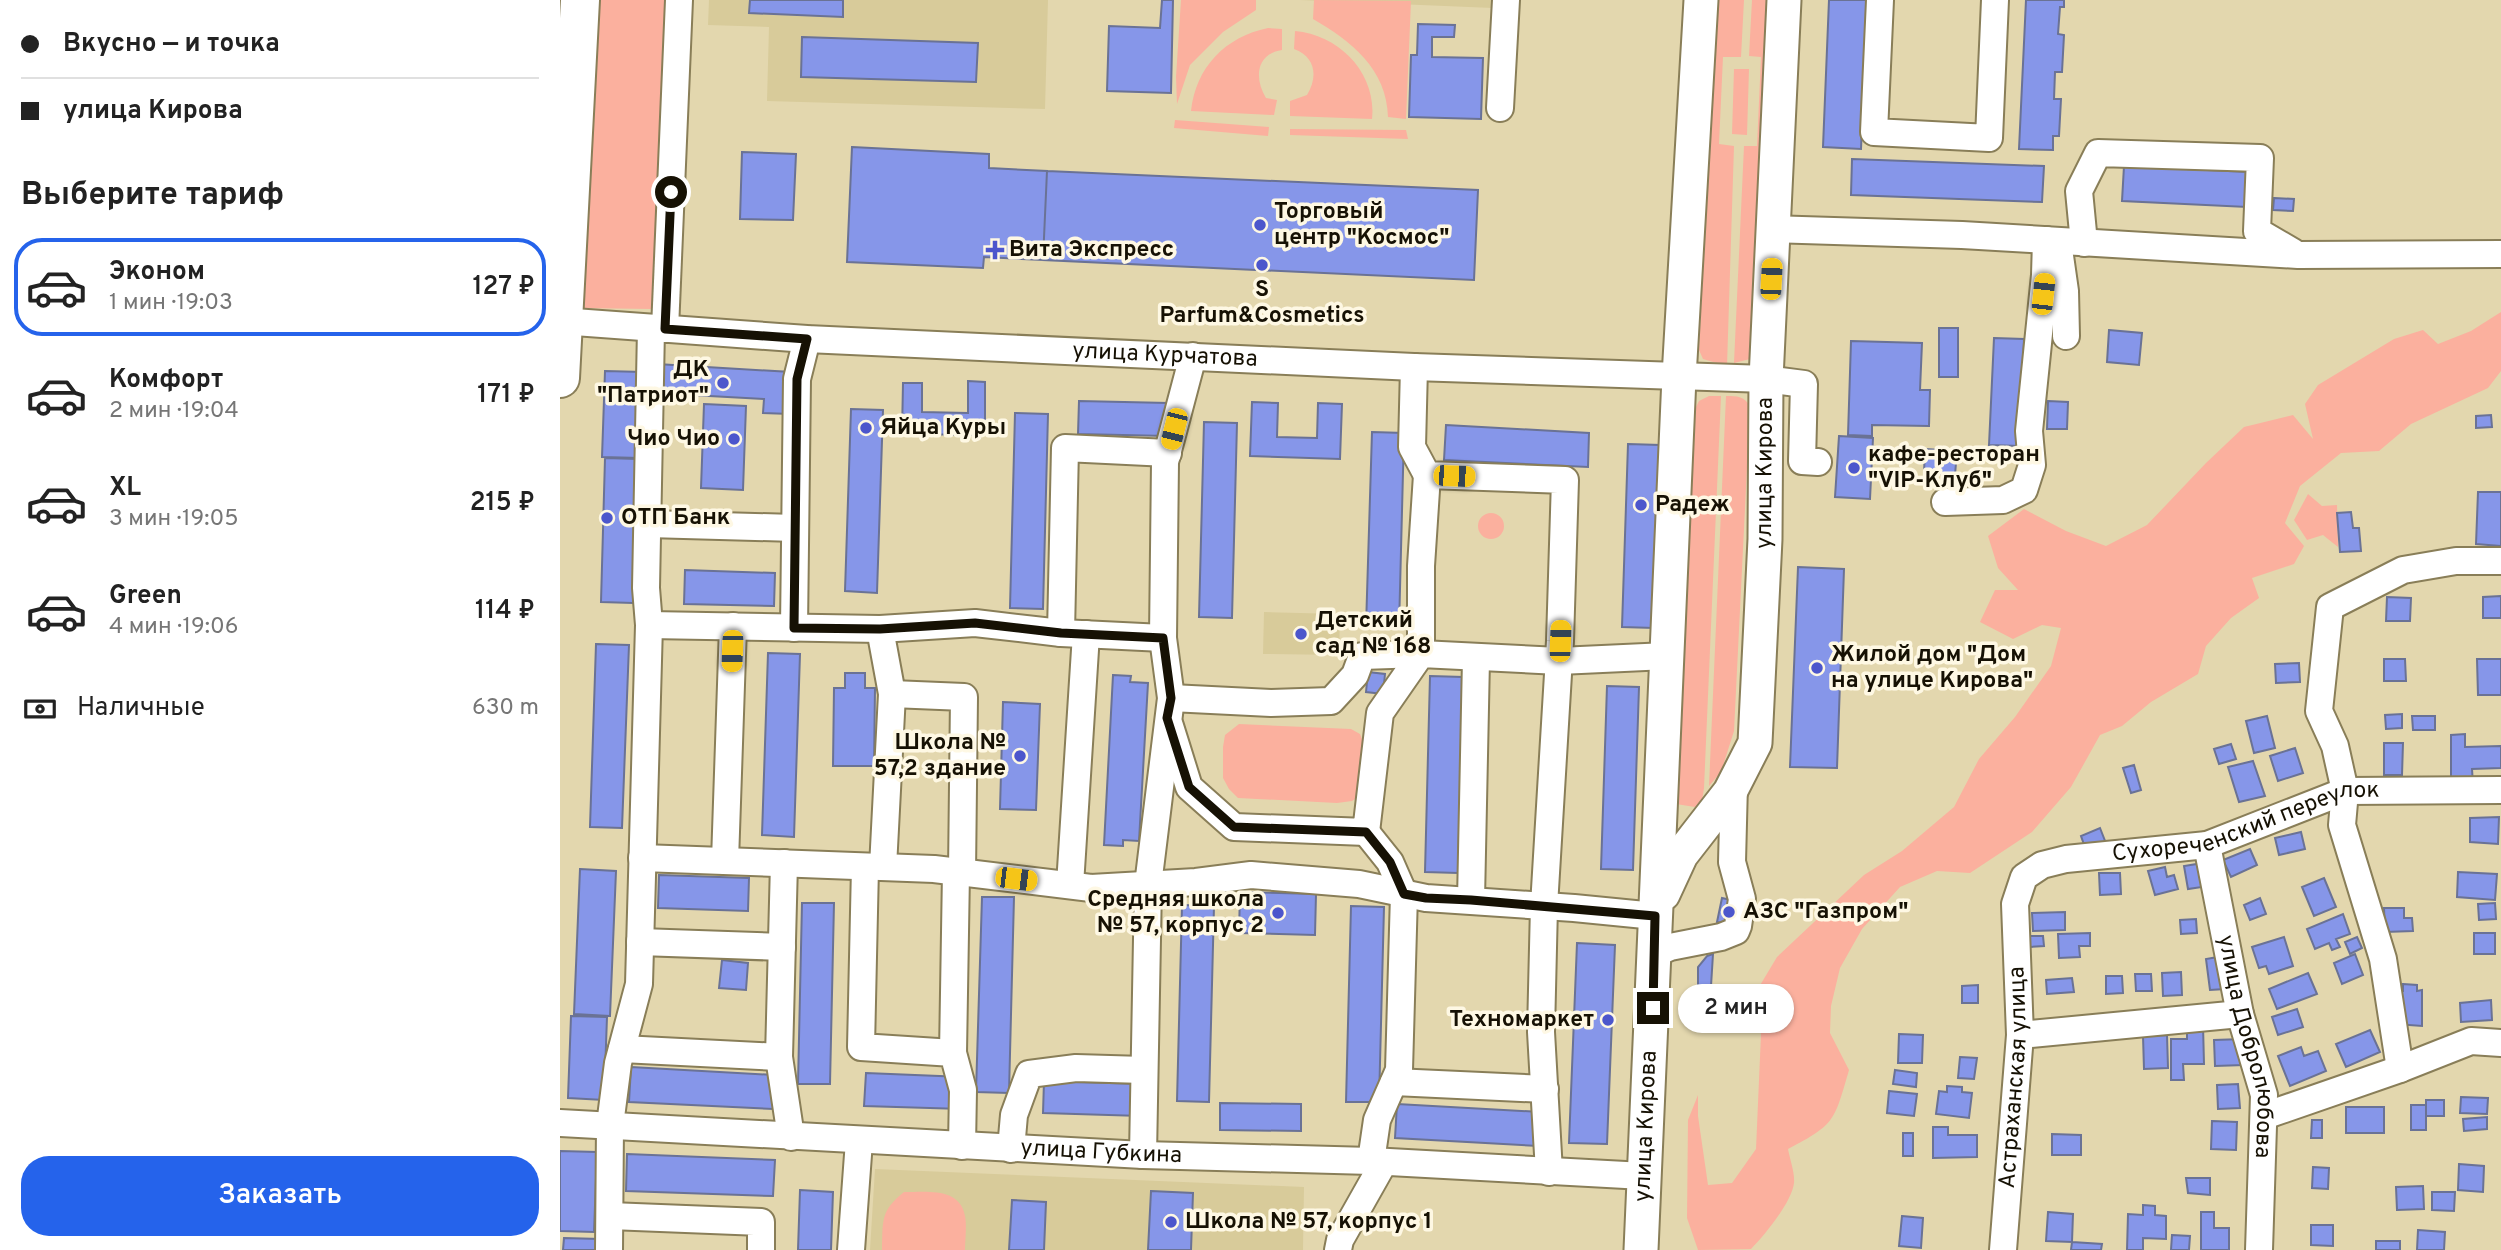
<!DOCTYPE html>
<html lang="ru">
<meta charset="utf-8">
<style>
:root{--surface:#fff;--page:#f6f6f6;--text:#222;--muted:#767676;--line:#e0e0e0;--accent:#2563eb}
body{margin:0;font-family:Overpass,sans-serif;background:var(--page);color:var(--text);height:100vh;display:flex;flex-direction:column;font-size:26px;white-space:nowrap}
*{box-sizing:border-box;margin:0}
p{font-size:23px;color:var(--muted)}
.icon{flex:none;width:38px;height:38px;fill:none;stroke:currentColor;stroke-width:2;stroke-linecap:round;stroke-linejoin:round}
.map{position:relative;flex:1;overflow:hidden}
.sheet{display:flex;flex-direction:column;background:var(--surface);width:560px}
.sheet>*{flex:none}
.guide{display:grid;align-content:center;height:154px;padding:0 21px;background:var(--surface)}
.end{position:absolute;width:32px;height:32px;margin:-16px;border:9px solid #161104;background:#fff;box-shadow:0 0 0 4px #fff}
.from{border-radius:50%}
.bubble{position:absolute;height:49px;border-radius:24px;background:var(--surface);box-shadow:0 2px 5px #0004;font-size:23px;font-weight:600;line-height:49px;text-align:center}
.car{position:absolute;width:21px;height:42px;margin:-21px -10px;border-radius:9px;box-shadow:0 0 5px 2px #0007;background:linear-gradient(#f5c518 24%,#345 0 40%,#f5c518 0 76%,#345 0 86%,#f5c518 0)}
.guide b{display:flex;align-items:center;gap:24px;height:66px;font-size:26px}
.guide b+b{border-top:2px solid var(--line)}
.guide i{width:18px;height:18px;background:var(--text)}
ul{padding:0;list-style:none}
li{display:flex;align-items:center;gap:21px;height:98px;margin:0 14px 10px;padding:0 7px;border:4px solid transparent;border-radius:28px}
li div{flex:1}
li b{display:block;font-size:26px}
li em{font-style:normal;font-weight:600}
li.active{border-color:var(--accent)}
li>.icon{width:63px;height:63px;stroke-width:1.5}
h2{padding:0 21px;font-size:32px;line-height:84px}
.pay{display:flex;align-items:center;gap:18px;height:77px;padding:0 21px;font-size:26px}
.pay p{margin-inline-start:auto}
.button{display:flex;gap:14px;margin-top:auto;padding:14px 21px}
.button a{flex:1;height:80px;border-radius:28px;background:var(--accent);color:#fff;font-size:28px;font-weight:600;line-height:80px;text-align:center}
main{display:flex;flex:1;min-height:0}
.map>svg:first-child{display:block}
.built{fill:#d8cb9a}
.green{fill:#fbb09e}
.building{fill:#8696e9;stroke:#6a7295;stroke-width:2}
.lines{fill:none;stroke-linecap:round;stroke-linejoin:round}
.minor-casing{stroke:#897e58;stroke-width:30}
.major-casing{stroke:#897e58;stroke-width:37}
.highway-casing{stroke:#897e58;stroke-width:42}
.minor{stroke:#fff;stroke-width:26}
.major{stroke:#fff;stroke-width:33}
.highway{stroke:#fff;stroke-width:38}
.route{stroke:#161104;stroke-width:9}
.poi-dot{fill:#4c56cc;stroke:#fef8e4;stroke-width:2.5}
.labels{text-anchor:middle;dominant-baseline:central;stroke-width:7;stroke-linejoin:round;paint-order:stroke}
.poi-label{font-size:23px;font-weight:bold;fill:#161104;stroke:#fef8e4;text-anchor:start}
.street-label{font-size:23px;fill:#161104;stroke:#fef8e4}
</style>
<main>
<section class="sheet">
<div class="guide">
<b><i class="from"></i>Вкусно — и точка</b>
<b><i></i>улица Кирова</b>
</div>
<h2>Выберите тариф</h2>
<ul>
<li class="active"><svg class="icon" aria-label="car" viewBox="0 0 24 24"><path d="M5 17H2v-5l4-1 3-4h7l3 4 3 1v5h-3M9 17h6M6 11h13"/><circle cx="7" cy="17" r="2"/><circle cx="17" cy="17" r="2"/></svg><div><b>Эконом</b><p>1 мин · 19:03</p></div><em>127 ₽</em></li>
<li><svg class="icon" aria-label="car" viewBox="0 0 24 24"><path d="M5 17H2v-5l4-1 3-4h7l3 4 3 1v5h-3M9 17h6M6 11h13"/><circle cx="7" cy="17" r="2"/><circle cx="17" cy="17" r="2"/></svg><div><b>Комфорт</b><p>2 мин · 19:04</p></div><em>171 ₽</em></li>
<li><svg class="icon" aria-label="car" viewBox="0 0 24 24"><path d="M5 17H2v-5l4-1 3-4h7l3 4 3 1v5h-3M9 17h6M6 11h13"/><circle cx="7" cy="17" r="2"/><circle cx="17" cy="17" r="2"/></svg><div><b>XL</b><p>3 мин · 19:05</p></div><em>215 ₽</em></li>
<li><svg class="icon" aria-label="car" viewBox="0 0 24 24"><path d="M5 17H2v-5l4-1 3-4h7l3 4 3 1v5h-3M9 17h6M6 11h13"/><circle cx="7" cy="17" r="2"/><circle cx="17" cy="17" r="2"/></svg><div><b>Green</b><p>4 мин · 19:06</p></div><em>114 ₽</em></li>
</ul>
<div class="pay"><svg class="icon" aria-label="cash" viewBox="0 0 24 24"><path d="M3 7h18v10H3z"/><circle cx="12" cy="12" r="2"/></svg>Наличные<p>630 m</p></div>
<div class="button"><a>Заказать</a></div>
</section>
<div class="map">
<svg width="1941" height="1250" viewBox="0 0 1941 1250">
<rect width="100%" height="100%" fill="#e3d7ae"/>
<path class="built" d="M149,0H488L485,109L207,101L209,27L148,25Z
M740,0H933V8Z
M704,612L780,614L779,655L703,654Z
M315,1169L744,1187L743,1250H310Z"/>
<path class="green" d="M33,0H107L93,309L17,308Z
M621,0H696V10L663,32L630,65L617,104L616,77Z
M754,0L851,1L846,119L828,117C827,69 791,41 753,19Z
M1156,0H1184L1181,57H1163L1159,144L1174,146L1167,366L1143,359L1139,350Z
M1192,0H1216L1190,359L1174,363L1184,146H1197L1201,57L1189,56Z
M708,28L722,29V50C696,54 694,78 706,98L717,100L714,115L631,111C636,67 665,37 708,28Z
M735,31C780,35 817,74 812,119L730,116V101L747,95C758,77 756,57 734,49Z
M1174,69H1189L1187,135L1172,134Z
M615,120L709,127L708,136L614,128Z
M730,129L846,130L848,139L730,135Z
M1941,312V371L1928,388L1851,424L1819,451L1781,453L1740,486L1725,523L1744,546L1734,564L1692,578L1699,598L1671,618L1646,646L1638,674L1591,702L1562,726L1540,735L1511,787L1472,832L1410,873L1377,871L1340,887L1302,929L1280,968L1271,1006L1270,1033L1289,1070C1274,1121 1276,1124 1228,1149C1230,1160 1235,1173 1234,1183C1232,1202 1204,1236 1191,1249L1138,1250L1127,1218L1128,1120L1138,1095V1116L1148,1185L1172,1183L1196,1149L1201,1034L1193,997L1217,957L1304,875L1342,851L1394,807L1419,759L1455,717L1491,666L1501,628L1482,625L1453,639L1420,622L1435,590H1458L1438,568L1428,536L1464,509L1506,531L1546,546L1587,525L1646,463L1684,427L1733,415L1753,439L1745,404L1758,385L1834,339L1863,330L1878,344L1911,331Z
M1149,396H1161L1144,788L1142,801L1135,807L1116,804L1112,797L1135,409L1139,401Z
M1166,396C1177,396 1185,396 1190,407L1174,731L1161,772L1149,786Z
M1748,494L1762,506L1777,505L1778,547L1763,535L1747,540L1734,520Z
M918 526a13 13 0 1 1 26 0a13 13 0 1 1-26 0Z
M679,724L791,729L800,734L805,747L801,795L792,801L777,803L678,798L669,789L663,778V747L665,735Z
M344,1192C367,1192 400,1187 405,1216C407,1226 405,1240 405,1250H322C323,1221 320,1211 344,1192Z"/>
<path class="building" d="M190,0H283V17L189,13Z
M602,0H613L611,93L547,91L549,26L600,28Z
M1269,0H1307L1301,149L1263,147Z
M1466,0H1504V7H1500L1498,34L1504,35L1502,72H1495L1494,99H1501L1499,136H1493V150L1459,149Z
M858,24L895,25L894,37H872V57L923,58L921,119L849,117L851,55H857Z
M242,37L418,43L416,82L241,77Z
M292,147L429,154V168L487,171L483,260L424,257L423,268L287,262Z
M182,152L236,154L233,220L180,219Z
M1292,159L1484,166L1482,202L1291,195Z
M1564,166L1689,172L1687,207L1562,201Z
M487,171L918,190L914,280L483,260Z
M1714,198L1734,199L1733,211L1713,210Z
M1379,328H1398V377H1379Z
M1549,330L1582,333L1579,365L1547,362Z
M1434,338L1464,339L1460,446L1429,445Z
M1291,341L1362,343L1360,390H1370L1369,426L1312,425V436L1288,435Z
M97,364L231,372L230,414L203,413L204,399L95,393Z
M45,371L83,372L80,458L42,457Z
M408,381L425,382V435L342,434L343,383H362V412L408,413Z
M519,401L608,403L607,436L518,434Z
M1488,401L1508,402L1507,429H1487Z
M692,402L718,403L717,437L757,438L758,403L782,404L780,459L690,456Z
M144,404L186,406L183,490L141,488Z
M291,409L323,410L317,593L285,591Z
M455,413L488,414L483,609L450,608Z
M1931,415L1932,427L1916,428V416Z
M644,422L677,423L672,618L639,617Z
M886,425L1029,433L1028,467L884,460Z
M812,432L844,433L839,628L806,627Z
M1279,436L1313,438L1310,499L1275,497Z
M1068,444L1100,445L1094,628L1062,627Z
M1365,449L1397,451L1395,475L1364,473Z
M45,458L78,459L73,603L41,602Z
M1918,492H1941V546L1916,544Z
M1791,512L1793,528H1799L1801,551L1780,552L1777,513Z
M1238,567L1284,569L1277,768L1230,767Z
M125,570L215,573L214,606L124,604Z
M1941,596V618H1923V597Z
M1827,597L1851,598L1850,621H1826Z
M36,644L69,645L62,828L30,827Z
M208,653L240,654L234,837L202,835Z
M1824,659H1845L1846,681H1824Z
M1917,659H1941V695H1918Z
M1739,663L1740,682L1716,683L1715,664Z
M808,672L825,674L823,694L806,692Z
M285,673H305V688H315L314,766H273L274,688H285Z
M553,675L571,676L570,682L588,683L579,841L563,840V846L544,845Z
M870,676L903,677L898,873L865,872Z
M1047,686L1079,687L1073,870L1041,869Z
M443,702L480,704L476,810L440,809Z
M1842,714V728L1826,729L1825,715Z
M1707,716L1715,748L1694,753L1686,721Z
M1852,716H1875V730H1853Z
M1905,734V747L1941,746V768L1912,769L1913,784H1891V735Z
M1824,743H1843L1842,775H1824Z
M1671,744L1676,759L1659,764L1654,749Z
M1735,748L1743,773L1718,781L1710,756Z
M1693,761L1705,796L1679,802L1668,767Z
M1574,765L1581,790L1571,793L1563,768Z
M1939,817L1938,844L1910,842V818Z
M1540,828L1547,846L1527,853L1521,836Z
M1741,832L1745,849L1719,855L1715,838Z
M1690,849L1697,865L1671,877L1663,860Z
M1637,864L1642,887L1628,889L1624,866Z
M1605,867L1607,877L1614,875L1618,889L1595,895L1588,871Z
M20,869L56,871L50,1016L14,1014Z
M1898,872L1937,874L1935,900L1897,897Z
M1539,873H1560L1561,894L1540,895Z
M99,875L189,878L188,911L98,908Z
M1764,878L1776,907L1754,916L1742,887Z
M680,892L756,894L755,935L679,933Z
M422,897H454L449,1093L416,1092Z
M1162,898L1181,902L1176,926L1157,922Z
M1700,898L1706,914L1690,920L1684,905Z
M242,903H274L270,1084H238Z
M1935,903L1936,919L1919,920L1918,904Z
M622,905L654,906L649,1102L617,1101Z
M791,906L824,907L819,1102H786Z
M1824,908H1844V918H1852L1853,931L1825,932Z
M1505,912V930L1473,931L1472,913Z
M1783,914L1790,934L1776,939L1780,947L1772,950L1769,943L1755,949L1747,929Z
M1636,919L1637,933L1621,934L1620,920Z
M1530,933V946H1519L1520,957L1499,958L1498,934Z
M1914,933H1935V954H1914Z
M1469,936H1483L1484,946L1470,947Z
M1724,937L1733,966L1709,974L1706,966L1699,968L1692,947Z
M1797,937L1802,948L1790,954L1785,942Z
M1017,943L1055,945L1047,1144L1009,1143Z
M1153,954L1151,986L1144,994L1138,996V967L1147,956Z
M1795,954L1803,975L1782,984L1774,963Z
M1658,957L1665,989L1650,990L1646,959Z
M162,960L188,963L186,990L159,988Z
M1621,972L1622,995L1603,996L1602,973Z
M1748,973L1757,994L1717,1009L1709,989Z
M1575,974H1591L1592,991H1576Z
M1546,976H1562L1563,993L1546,994Z
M1512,978L1514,992L1487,994L1486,980Z
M1843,984L1857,985V991L1862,990V1026L1836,1024V991H1843Z
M1418,985V1003H1402V986Z
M1931,1000L1932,1020L1901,1022L1900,1003Z
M1737,1009L1743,1027L1718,1035L1712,1017Z
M11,1016L47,1017L44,1100L8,1098Z
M1627,1025H1643L1644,1064H1623L1624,1080H1611V1039H1627Z
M1810,1030L1820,1052L1786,1067L1776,1044Z
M1339,1034L1363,1035L1362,1063H1338Z
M1607,1035L1608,1068L1584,1069L1583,1036Z
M1683,1039L1684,1065L1655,1066L1654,1040Z
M1741,1047L1744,1056L1758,1051L1766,1071L1730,1086L1718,1056Z
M1400,1057L1417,1058L1414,1079L1398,1078Z
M71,1067L214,1075L213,1109L69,1102Z
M1335,1070L1357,1073L1356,1087L1333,1084Z
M306,1073L403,1077L402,1109L304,1106Z
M484,1081L582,1084L581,1116L483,1113Z
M1678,1084L1680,1108L1658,1109L1657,1085Z
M1387,1086L1402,1087V1092L1412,1093L1409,1118L1376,1114L1379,1091L1387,1092Z
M1329,1091L1357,1094L1354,1116L1327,1113Z
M1901,1097L1928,1098L1927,1114L1900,1113Z
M1866,1100H1884V1116H1866Z
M660,1103L741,1104V1131L660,1130Z
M837,1104L980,1112L978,1146L835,1138Z
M1851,1105H1866V1130H1851Z
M1786,1107H1824V1133H1786Z
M1927,1117V1129L1904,1131L1903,1119Z
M1752,1120H1762V1138H1751Z
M1652,1121L1677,1122L1676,1150L1651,1149Z
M1373,1127H1388V1135H1417V1157L1373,1158Z
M1343,1133H1353V1156H1343Z
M1492,1134L1521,1135V1155H1492Z
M0,1151L37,1152L34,1232L0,1231Z
M67,1154L215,1160L213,1196L66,1191Z
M1899,1164L1924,1166L1923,1192L1898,1190Z
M1753,1167L1769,1168L1768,1189L1752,1188Z
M1626,1178H1650V1195L1628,1193Z
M1863,1186L1864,1209L1837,1210L1836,1187Z
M240,1190L273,1192L271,1250H238Z
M591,1191L633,1193L631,1250H588Z
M1872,1192H1895L1894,1211L1872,1210Z
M452,1200L486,1202L484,1250H449Z
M1583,1205L1595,1206V1215L1606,1216V1239L1583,1238V1250H1567L1568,1214L1583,1215Z
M1488,1212L1513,1214L1512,1242L1486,1241Z
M1641,1212H1654V1228H1669V1250H1641Z
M1342,1216L1363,1218L1361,1248L1339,1246Z
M1751,1225H1773V1246L1751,1245Z
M1858,1230L1885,1232L1884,1250H1857Z
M1612,1235L1630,1236L1629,1250H1611Z
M4,1238L40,1239L39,1250H3Z
M1816,1241H1840V1250H1816Z
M1512,1242L1542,1244L1541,1250H1511Z"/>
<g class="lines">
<g class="minor-casing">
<g id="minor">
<path d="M1320,0L1314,132L1429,138L1435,0"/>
<path d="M940,108L946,0"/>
<path d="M1213,229L1402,235L1738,255L1941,254"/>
<path d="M1498,242L1505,291L1506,336"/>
<path d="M1524,243L1519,191L1538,153L1700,158L1697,231L1733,252"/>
<path id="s1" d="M0,321L247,339L854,367L1206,379L1244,384L1242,461L1258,462"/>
<path d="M105,329L119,0"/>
<path d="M854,367L852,447L867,475L1005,480L1000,641L984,906L981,1032L989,1172"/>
<path d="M1385,502L1443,500L1464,490L1472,465L1469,431L1485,275L1486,240"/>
<path d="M88,524L235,528"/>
<path d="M89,625L320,629L415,623L501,633L603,638"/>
<path d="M234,628L237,379L247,339"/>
<path d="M320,629L332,694L323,867"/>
<path d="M501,633L505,448L608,453"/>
<path d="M332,694L404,697L402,873"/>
<path d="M611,698L711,703L771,701L795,675L802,656L861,654V566L867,475"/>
<path d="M610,726L629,787L674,827L806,832L820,713L861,654L999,661L1107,656"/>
<path d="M806,832L830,862L844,894L839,1070L817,1120L811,1161"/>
<path id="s2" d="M1647,845L1680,1014L1704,1095L1699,1250"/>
<path d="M82,858L374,869L531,888L636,882L691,875L799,884L866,898L1014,908L1095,916"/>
<path d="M165,861L173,626"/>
<path d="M224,863L219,1057L231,1137"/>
<path d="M305,867L301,1047L393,1053L403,1090L402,1146"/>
<path d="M510,885L526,634"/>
<path d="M911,900L916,659"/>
<path d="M80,942L222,947"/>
<path d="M1094,954L1110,947L1161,937L1176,931L1178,926L1182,899L1172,862L1174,784"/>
<path d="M1460,1035L1680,1014"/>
<path d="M62,1049L219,1057"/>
<path d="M393,1053L396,872"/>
<path d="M1840,1069L1823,959L1782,825L1785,791L1775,746L1759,711L1770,607L1843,570L1896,561H1941"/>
<path d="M834,1082L985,1089"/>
<path d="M1704,1116L1840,1069L1911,1041L1941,1043"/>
<path id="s3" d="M0,1123L583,1155L811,1161L1084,1176"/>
<path d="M451,1149L454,1115L469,1074L516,1068L584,1070"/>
<path d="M583,1155L588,885L611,698L603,638L605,462L633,356"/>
<path d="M50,1216L201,1222V1250"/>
<path d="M49,1250L50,1125L58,1063L79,984L89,625L86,588L91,328"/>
<path d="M291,1250L299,1141"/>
<path d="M778,1250L780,1240L824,1162"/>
<path id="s4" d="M1443,1250L1460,1035L1455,904L1464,877L1482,865L1506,859L1647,845L1785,791L1941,790"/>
</g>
</g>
<g class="major-casing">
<g id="major">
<path id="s5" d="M1103,894L1121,855L1170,792L1195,743L1205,539L1206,379L1224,0"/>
<path id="s6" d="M1081,1250L1119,377L1141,0"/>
</g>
</g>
<g class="highway-casing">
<path id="highway" d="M0,378L20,0"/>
</g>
<use href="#minor" class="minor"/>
<use href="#major" class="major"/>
<use href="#highway" class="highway"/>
</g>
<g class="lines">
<path class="route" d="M111,192L105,329L247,339L237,379L234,628L320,629L415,623L501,633L603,638L611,698L607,718L629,787L674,827L806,832L830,862L844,894L866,898L911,900L1095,916L1093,1008"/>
</g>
<g class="poi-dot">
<circle cx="700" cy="225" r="7"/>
<path d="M431.5 239.5h7v7h7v7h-7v7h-7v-7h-7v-7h7z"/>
<circle cx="702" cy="265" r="7"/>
<circle cx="163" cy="383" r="7"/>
<circle cx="306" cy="428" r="7"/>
<circle cx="174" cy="439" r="7"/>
<circle cx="1294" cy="468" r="7"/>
<circle cx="1081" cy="505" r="7"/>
<circle cx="47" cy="518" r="7"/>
<circle cx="741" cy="634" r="7"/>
<circle cx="1257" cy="668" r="7"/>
<circle cx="460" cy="756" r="7"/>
<circle cx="1169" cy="912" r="7"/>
<circle cx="718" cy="913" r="7"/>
<circle cx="1048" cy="1020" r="7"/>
<circle cx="611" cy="1222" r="7"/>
</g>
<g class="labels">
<g class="poi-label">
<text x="714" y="212">Торговый<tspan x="714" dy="26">центр "Космос"</tspan></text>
<text x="449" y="250">Вита Экспресс</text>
<text x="702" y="290" text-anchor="middle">S<tspan x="702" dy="26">Parfum&amp;Cosmetics</tspan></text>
<text x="149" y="370" text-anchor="end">ДК<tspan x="149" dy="26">"Патриот"</tspan></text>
<text x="320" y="428">Яйца Куры</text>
<text x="160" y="439" text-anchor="end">Чио Чио</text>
<text x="1308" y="455">кафе-ресторан<tspan x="1308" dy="26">"VIP-Клуб"</tspan></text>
<text x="1095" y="505">Радеж</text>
<text x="61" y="518">ОТП Банк</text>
<text x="755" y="621">Детский<tspan x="755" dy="26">сад № 168</tspan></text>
<text x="1271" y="655">Жилой дом "Дом<tspan x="1271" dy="26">на улице Кирова"</tspan></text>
<text x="446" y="743" text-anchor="end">Школа №<tspan x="446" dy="26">57,2 здание</tspan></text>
<text x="704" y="900" text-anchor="end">Средняя школа<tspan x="704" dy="26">№ 57, корпус 2</tspan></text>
<text x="1183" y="912">АЗС "Газпром"</text>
<text x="1034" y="1020" text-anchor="end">Техномаркет</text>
<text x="625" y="1222">Школа № 57, корпус 1</text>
</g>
<g class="street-label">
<text stroke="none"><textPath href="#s1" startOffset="606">улица Курчатова</textPath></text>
<text stroke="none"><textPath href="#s5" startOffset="448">улица Кирова</textPath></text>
<text stroke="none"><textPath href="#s4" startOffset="607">Сухореченский переулок</textPath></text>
<text stroke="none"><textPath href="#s2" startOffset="206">улица Добролюбова</textPath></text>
<text stroke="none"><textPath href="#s4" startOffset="173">Астраханская улица</textPath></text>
<text stroke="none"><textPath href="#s6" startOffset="124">улица Кирова</textPath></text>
<text stroke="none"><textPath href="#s3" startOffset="542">улица Губкина</textPath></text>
</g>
</g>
</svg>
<i class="end from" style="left:111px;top:192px"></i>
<i class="end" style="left:1093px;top:1008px"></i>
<div class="bubble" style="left:1118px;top:984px;width:116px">2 мин</div>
<i class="car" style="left:1211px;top:279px;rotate:3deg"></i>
<i class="car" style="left:1483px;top:294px;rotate:6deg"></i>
<i class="car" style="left:614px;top:429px;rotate:194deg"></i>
<i class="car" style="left:894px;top:476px;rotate:92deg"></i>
<i class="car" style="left:1000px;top:641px;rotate:2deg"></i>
<i class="car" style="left:172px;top:651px;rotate:182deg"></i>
<i class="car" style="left:456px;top:879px;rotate:97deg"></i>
</div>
</main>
